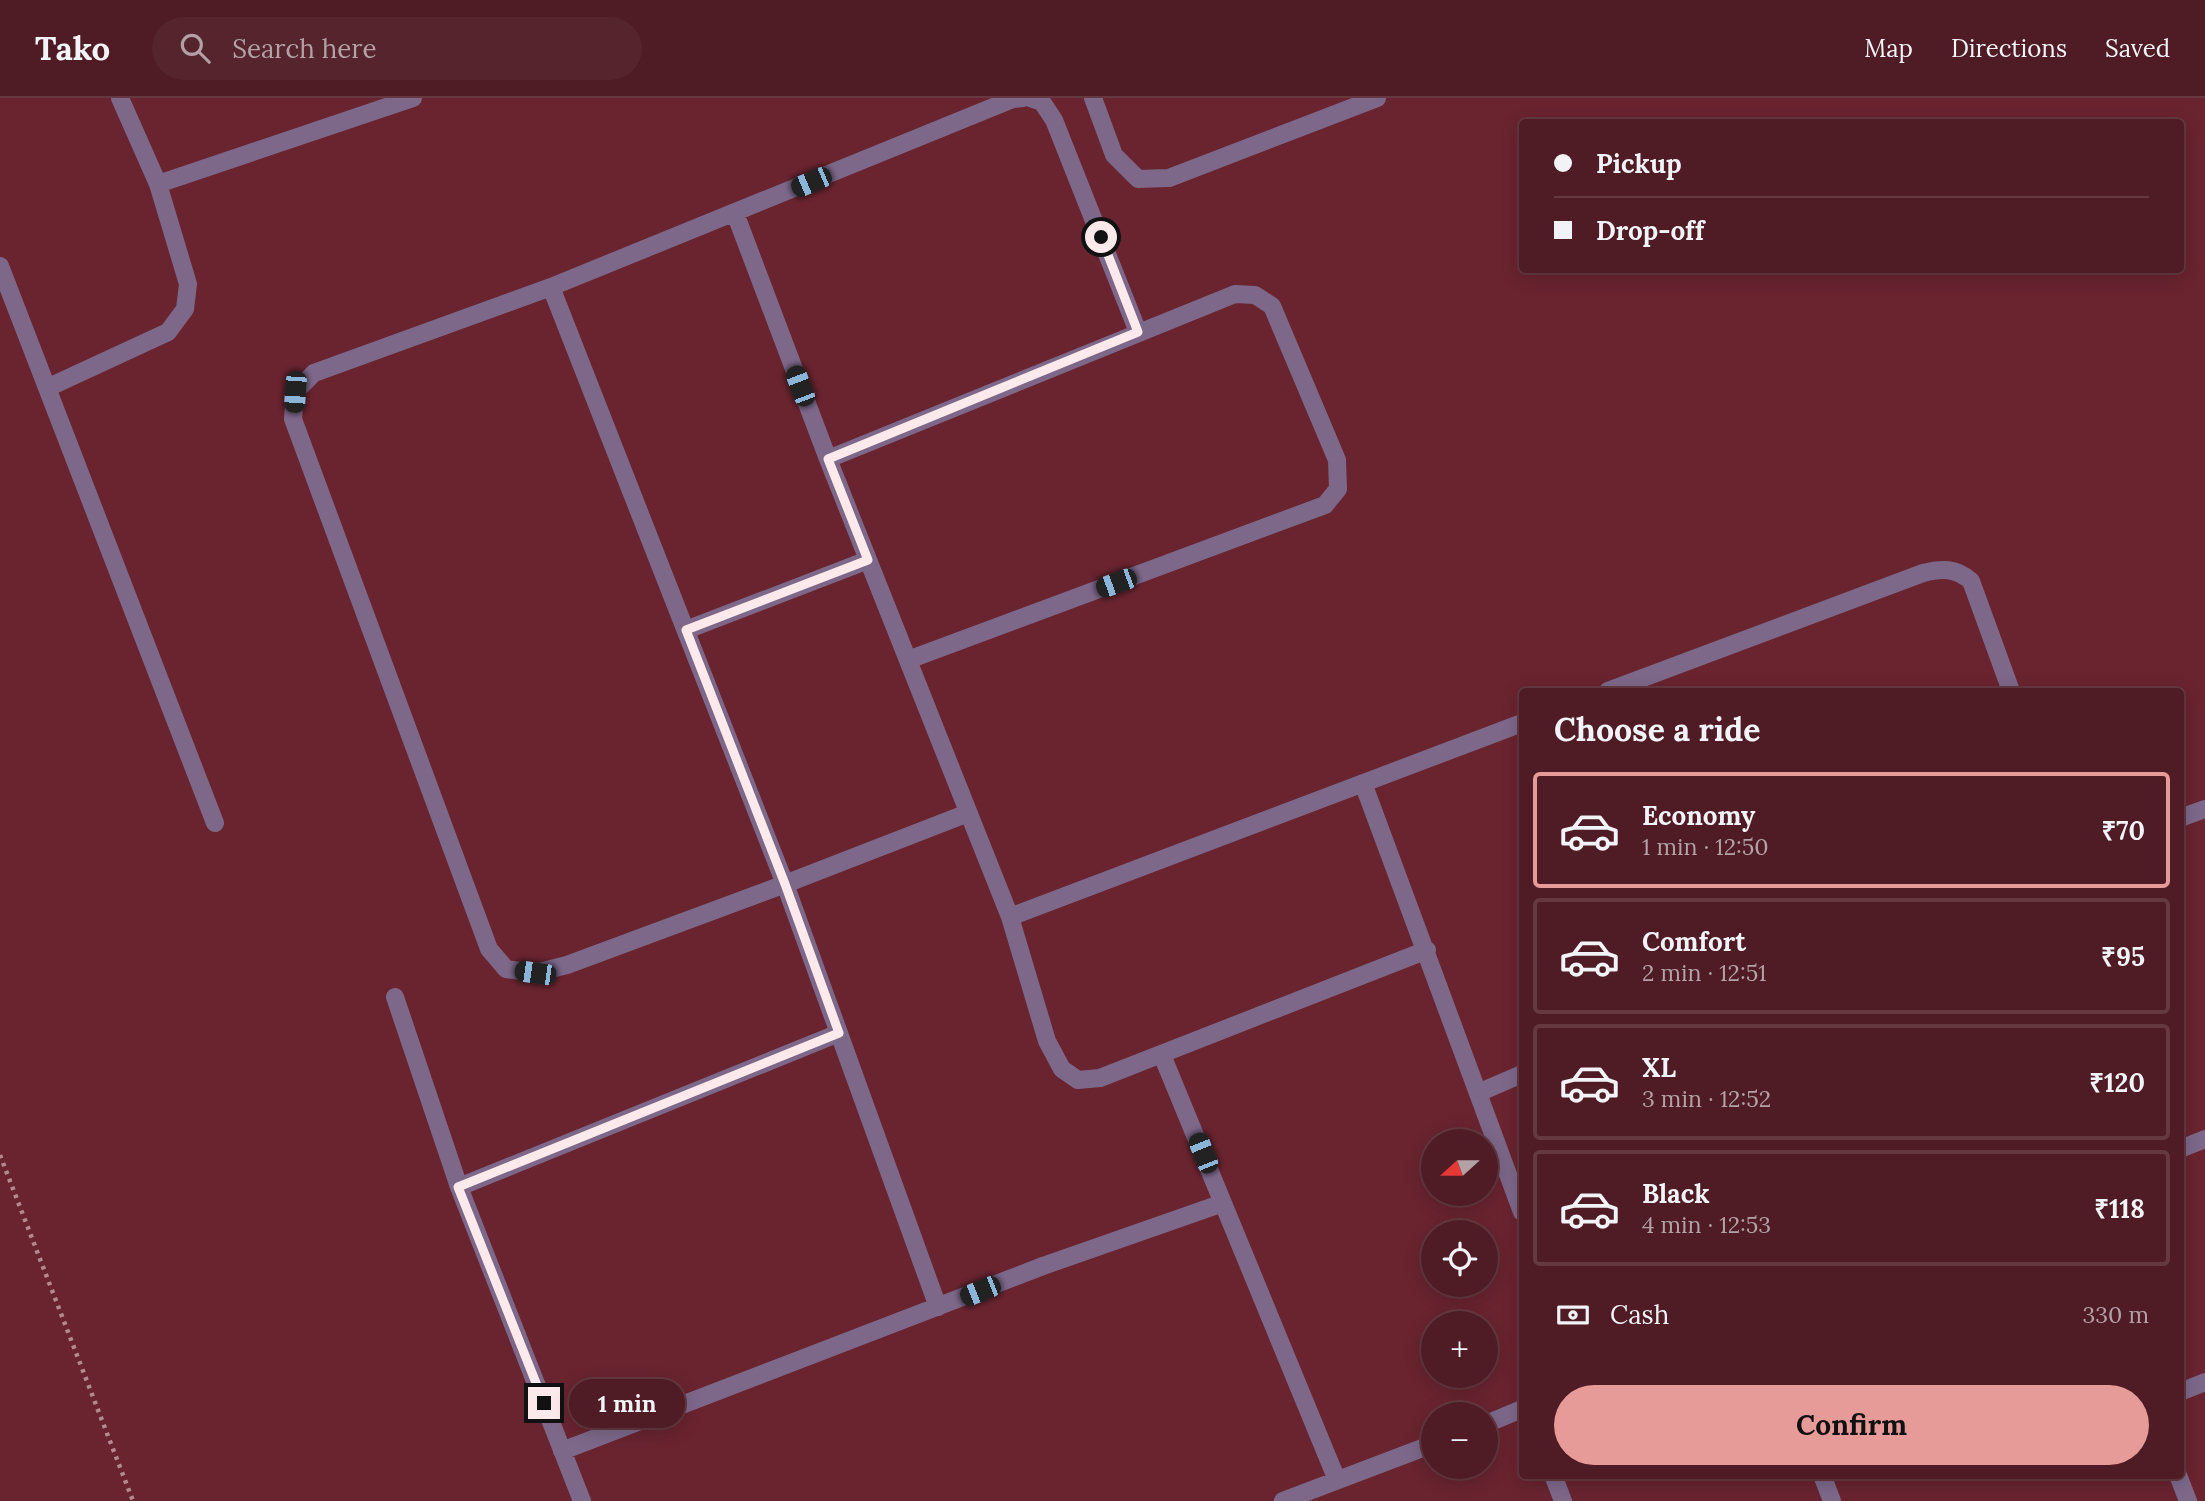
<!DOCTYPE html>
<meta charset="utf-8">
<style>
:root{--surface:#4f1b24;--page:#55242c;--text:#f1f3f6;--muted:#b3a1a6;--line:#663941;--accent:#e69b98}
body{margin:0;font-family:Lora,serif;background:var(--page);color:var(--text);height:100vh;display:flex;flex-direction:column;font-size:26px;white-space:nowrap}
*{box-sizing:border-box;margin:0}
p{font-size:23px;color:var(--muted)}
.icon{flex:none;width:38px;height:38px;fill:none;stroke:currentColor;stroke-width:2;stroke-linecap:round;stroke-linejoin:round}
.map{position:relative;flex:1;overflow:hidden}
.drawer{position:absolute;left:1519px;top:590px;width:665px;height:791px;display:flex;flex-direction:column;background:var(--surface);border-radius:7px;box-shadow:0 4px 18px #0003,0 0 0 2px var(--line)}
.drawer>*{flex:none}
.top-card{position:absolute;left:1519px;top:21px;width:665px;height:154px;border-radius:7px;box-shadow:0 4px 18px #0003,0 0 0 2px var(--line);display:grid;align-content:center;height:154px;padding:0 35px;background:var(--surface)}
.needle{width:46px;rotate:249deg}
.tools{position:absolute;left:1421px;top:1031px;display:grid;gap:14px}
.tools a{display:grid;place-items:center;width:77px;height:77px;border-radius:50%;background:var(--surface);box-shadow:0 4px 18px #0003,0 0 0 2px var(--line);font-size:35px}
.end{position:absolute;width:32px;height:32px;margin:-16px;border:9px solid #fce9eb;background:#111;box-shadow:0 0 0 4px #111}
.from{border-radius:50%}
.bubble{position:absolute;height:49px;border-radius:24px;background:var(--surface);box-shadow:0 4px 18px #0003,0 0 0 2px var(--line);font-size:23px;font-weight:700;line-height:49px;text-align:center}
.car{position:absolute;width:21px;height:42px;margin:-21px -10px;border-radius:9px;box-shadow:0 0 5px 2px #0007;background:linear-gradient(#222 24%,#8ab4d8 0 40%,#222 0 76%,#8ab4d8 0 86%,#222 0)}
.top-card b{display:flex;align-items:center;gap:24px;height:66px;font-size:26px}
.top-card b+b{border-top:2px solid var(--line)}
.top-card i{width:18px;height:18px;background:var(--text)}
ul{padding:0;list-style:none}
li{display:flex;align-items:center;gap:21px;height:116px;margin:0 14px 10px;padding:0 21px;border:4px solid var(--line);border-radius:7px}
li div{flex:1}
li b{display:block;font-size:26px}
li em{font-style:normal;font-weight:700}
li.on{border-color:var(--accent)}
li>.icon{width:63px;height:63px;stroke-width:1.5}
h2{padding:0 35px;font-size:32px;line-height:84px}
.pay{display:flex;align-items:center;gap:18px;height:77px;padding:0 35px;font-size:26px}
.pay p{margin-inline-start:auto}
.cta{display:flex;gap:14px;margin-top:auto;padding:14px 35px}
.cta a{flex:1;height:80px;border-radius:42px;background:var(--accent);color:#111;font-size:28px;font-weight:700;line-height:80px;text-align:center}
header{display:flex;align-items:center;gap:42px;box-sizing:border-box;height:98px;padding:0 35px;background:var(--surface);border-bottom:2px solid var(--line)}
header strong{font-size:33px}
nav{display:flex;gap:38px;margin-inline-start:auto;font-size:24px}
.search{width:490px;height:63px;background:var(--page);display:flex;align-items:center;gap:18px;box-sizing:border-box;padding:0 24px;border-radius:38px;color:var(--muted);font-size:26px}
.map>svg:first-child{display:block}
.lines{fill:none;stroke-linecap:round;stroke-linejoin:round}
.path{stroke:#b48990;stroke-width:4.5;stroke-dasharray:3.5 5;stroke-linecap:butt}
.street{stroke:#7d688a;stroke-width:18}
.route{stroke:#fce9eb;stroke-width:9}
</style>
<header>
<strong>Tako</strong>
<div class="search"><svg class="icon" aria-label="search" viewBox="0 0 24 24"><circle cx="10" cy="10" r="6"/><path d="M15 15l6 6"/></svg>Search here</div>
<nav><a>Map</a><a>Directions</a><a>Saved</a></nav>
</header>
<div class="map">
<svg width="2205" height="1403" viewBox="0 0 2205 1403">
<rect width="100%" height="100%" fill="#692430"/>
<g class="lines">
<path class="path" d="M0,1057L133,1403"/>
<path class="street" d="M1030,0L1042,4L1054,22L1138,234
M1093,0L1114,57L1138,81L1169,80L1377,0
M158,86L413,0
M735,115L828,361L1010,819L1047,943L1062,971L1078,982L1100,980L1427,852
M0,168L215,725
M551,189L785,786L938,1209
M47,290L168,234L185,211L188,186L158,86L120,0
M828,361L1235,196L1255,197L1272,208L1337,362L1338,391L1325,407L908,562
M686,532L868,462
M1608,593L1923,475C1942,470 1956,470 1971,483L2011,593
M1363,685L1522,1114
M968,715L785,786L567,867L535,875L506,871L489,851L293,321L295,294L314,275L551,189L1013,1L1023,0
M2180,720L2205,711
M1010,819L1522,625
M395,899L459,1089L582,1403
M1162,957L1337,1382
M1478,995L1522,976
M2180,1051L2205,1041
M459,1089L839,935
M2180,1294L2205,1284
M1486,1326L1522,1311
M562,1353L1043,1168L1223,1105
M1553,1377L1563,1403
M1822,1377L1832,1403
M2178,1377L2188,1403
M1283,1403L1433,1346"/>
</g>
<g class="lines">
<path class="route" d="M544,1305L458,1089L839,935L785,786L686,532L868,462L828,361L1138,234L1101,139"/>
</g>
</svg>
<div class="tools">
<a><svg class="needle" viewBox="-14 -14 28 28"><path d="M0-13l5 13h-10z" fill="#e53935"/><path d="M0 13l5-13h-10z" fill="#b3a1a6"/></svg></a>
<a><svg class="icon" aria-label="locate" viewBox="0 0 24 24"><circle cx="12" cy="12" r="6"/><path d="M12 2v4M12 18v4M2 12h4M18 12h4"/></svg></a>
<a>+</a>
<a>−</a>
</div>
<i class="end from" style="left:1101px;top:139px"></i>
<i class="end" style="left:544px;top:1305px"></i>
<div class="bubble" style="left:569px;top:1281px;width:116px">1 min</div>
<i class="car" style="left:811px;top:84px;rotate:247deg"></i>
<i class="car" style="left:800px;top:288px;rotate:339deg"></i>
<i class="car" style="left:295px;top:294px;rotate:184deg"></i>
<i class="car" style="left:1116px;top:485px;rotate:250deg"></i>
<i class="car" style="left:535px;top:875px;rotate:278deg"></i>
<i class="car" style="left:1203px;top:1055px;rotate:338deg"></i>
<i class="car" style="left:980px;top:1193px;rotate:248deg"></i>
<div class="top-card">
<b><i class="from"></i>Pickup</b>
<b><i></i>Drop-off</b>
</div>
<section class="drawer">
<h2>Choose a ride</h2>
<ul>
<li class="on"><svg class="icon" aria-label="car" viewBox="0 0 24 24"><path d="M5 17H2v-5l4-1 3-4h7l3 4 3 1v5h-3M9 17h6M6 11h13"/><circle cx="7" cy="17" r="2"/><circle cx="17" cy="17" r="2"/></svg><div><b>Economy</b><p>1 min · 12:50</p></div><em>₹70</em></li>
<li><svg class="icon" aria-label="car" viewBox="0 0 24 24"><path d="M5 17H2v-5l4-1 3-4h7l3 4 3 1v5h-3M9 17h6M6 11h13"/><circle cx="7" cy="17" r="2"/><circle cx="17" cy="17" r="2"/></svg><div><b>Comfort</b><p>2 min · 12:51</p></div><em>₹95</em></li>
<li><svg class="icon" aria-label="car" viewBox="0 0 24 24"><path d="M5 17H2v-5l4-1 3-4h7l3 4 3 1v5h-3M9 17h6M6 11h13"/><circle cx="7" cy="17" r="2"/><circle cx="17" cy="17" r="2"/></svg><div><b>XL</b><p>3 min · 12:52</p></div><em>₹120</em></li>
<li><svg class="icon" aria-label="car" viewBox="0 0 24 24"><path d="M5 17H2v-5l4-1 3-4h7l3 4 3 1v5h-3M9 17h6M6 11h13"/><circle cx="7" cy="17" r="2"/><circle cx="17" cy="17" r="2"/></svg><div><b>Black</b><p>4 min · 12:53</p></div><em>₹118</em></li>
</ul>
<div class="pay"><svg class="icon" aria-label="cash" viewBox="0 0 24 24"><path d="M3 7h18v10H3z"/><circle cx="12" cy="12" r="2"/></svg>Cash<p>330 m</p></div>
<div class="cta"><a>Confirm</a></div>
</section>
</div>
